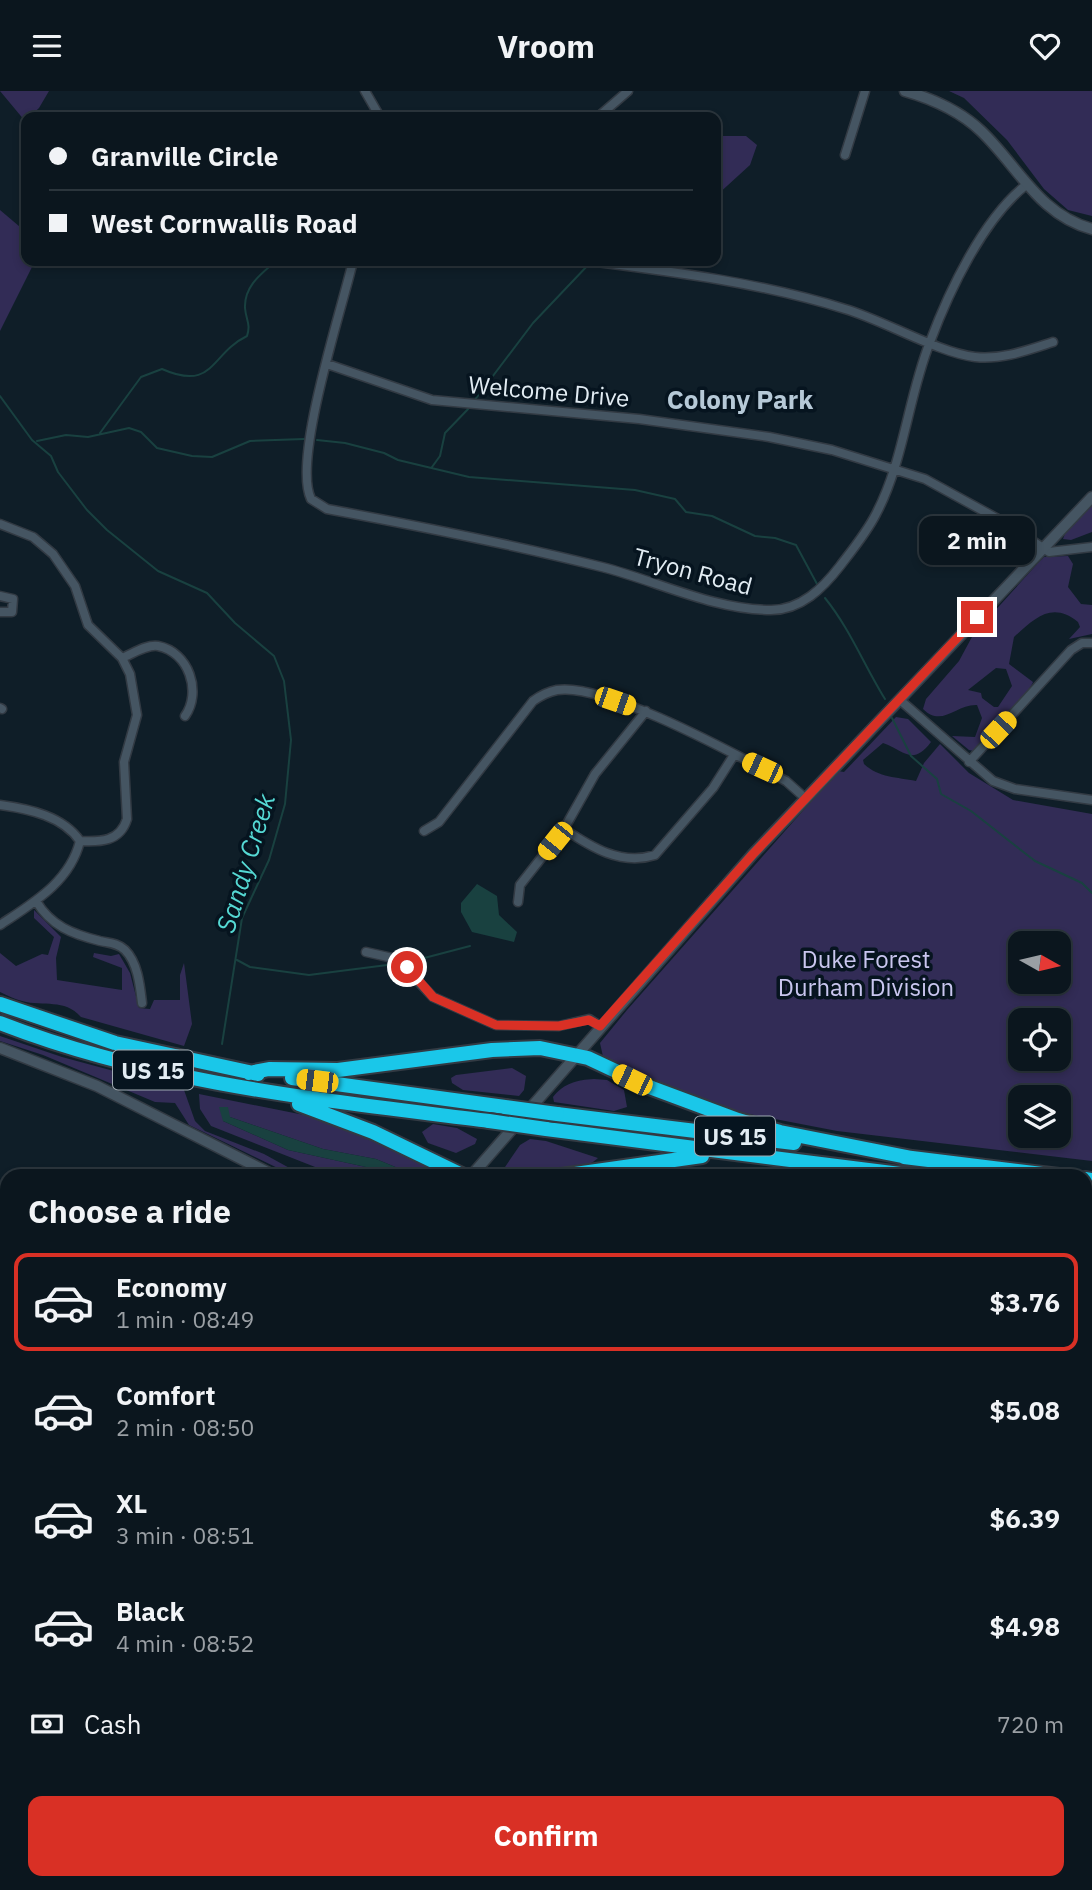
<!DOCTYPE html>
<meta charset="utf-8">
<style>
:root{--surface:#0b161e;--page:#141f27;--text:#f1f3f6;--muted:#9a9fa4;--line:#2b353c;--accent:#d93025}
body{margin:0;font-family:"IBM Plex Sans",sans-serif;background:var(--page);color:var(--text);height:100vh;display:flex;flex-direction:column;font-size:26px;white-space:nowrap}
*{box-sizing:border-box;margin:0}
p{font-size:23px;color:var(--muted)}
.icon{flex:none;width:38px;height:38px;fill:none;stroke:currentColor;stroke-width:2;stroke-linecap:round;stroke-linejoin:round}
.map{position:relative;flex:1;overflow:hidden}
.drawer{position:absolute;left:0px;top:1078px;width:1092px;height:721px;display:flex;flex-direction:column;background:var(--surface);border-radius:21px 21px 0 0;box-shadow:0 4px 10px #0003,0 0 0 2px var(--line)}
.drawer>*{flex:none}
.top-card{position:absolute;left:21px;top:21px;width:700px;height:154px;border-radius:14px;box-shadow:0 4px 10px #0003,0 0 0 2px var(--line);display:grid;align-content:center;height:154px;padding:0 28px;background:var(--surface)}
.needle{width:46px;rotate:98deg}
.fabs{position:absolute;left:1008px;top:840px;display:grid;gap:14px}
.fabs a{display:grid;place-items:center;width:63px;height:63px;border-radius:14px;background:var(--surface);box-shadow:0 4px 10px #0003,0 0 0 2px var(--line);font-size:35px}
.end{position:absolute;width:32px;height:32px;margin:-16px;border:9px solid #d93025;background:#fff;box-shadow:0 0 0 4px #fff}
.from{border-radius:50%}
.bubble{position:absolute;height:49px;border-radius:14px;background:var(--surface);box-shadow:0 4px 10px #0003,0 0 0 2px var(--line);font-size:23px;font-weight:700;line-height:49px;text-align:center}
.car{position:absolute;width:21px;height:42px;margin:-21px -10px;border-radius:9px;box-shadow:0 0 5px 2px #0007;background:linear-gradient(#f5c518 24%,#345 0 40%,#f5c518 0 76%,#345 0 86%,#f5c518 0)}
.top-card b{display:flex;align-items:center;gap:24px;height:66px;font-size:26px}
.top-card b+b{border-top:2px solid var(--line)}
.top-card i{width:18px;height:18px;background:var(--text)}
ul{padding:0;list-style:none}
li{display:flex;align-items:center;gap:21px;height:98px;margin:0 14px 10px;padding:0 14px;border:4px solid transparent;border-radius:14px}
li div{flex:1}
li b{display:block;font-size:26px}
li em{font-style:normal;font-weight:700}
li.current{border-color:var(--accent)}
li>.icon{width:63px;height:63px;stroke-width:1.5}
h2{padding:0 28px;font-size:32px;line-height:84px}
.pay{display:flex;align-items:center;gap:18px;height:77px;padding:0 28px;font-size:26px}
.pay p{margin-inline-start:auto}
.cta{display:flex;gap:14px;margin-top:auto;padding:14px 28px}
.cta a{flex:1;height:80px;border-radius:14px;background:var(--accent);color:#fff;font-size:28px;font-weight:700;line-height:80px;text-align:center}
header{display:flex;justify-content:space-between;align-items:center;height:91px;padding:0 28px;background:var(--surface);font-size:32px;font-weight:700}
.map>svg:first-child{display:block}
.green{fill:#322c56;fill-rule:evenodd}
.water{fill:#194140}
.lines{fill:none;stroke-linecap:round;stroke-linejoin:round}
.stream{stroke:#194140;stroke-width:2}
.minor-casing{stroke:#323a43;stroke-width:11}
.tertiary-casing{stroke:#323a43;stroke-width:13}
.motorway-casing{stroke:#323a43;stroke-width:18}
.minor{stroke:#455562;stroke-width:8}
.tertiary{stroke:#455562;stroke-width:10}
.motorway{stroke:#1ac7e9;stroke-width:14}
.motorway-bridge-casing{stroke:#323a43;stroke-width:18;stroke-linecap:butt}
.motorway-bridge{stroke:#1ac7e9;stroke-width:14}
.route{stroke:#d93025;stroke-width:9}
.labels{text-anchor:middle;dominant-baseline:central;stroke-width:7;stroke-linejoin:round;paint-order:stroke}
.shield{fill:#06141f;stroke:#a0abb3;stroke-width:2}
.shield-label{font-size:23px;font-weight:bold;fill:#e2ecf3}
.street-label{font-size:24px;fill:#e2ecf3;stroke:#06141f}
.park-label{font-size:24px;fill:#c9c6ef;stroke:#06141f}
.neighbourhood-label{font-size:26px;font-weight:bold;fill:#b6c9d7;stroke:#06141f}
.water-label{font-size:26px;font-style:italic;fill:#55d9d4;stroke:#06141f}
</style>
<header><svg class="icon" aria-label="menu" viewBox="0 0 24 24"><path d="M4 6h16M4 12h16M4 18h16"/></svg>Vroom<svg class="icon" aria-label="heart" viewBox="0 0 24 24"><path d="M12 20l-8-8c-3-5 5-10 8-4 3-6 11-1 8 4z"/></svg></header>
<div class="map">
<svg width="1092" height="1799" viewBox="0 0 1092 1799">
<rect width="100%" height="100%" fill="#0f1e28"/>
<path class="green" d="M0,0H49L39,17L25,30Z
M949,0H1092V125L1068,119L1044,98L1007,49L964,7Z
M716,45H746L757,54L750,74L716,105Z
M0,119L26,141V170H35L0,240Z
M1092,415V441L1071,449L1063,448L1066,440Z
M1068,465L1073,473L1068,496L1081,513L1092,514V543L1069,548L1080,536L1078,531C1052,510 1035,527 1014,546L1009,573L1033,591C1031,599 983,652 974,660L969,659L952,645L975,646L982,627L977,614C956,613 942,637 923,618L926,608L959,570L973,544L1038,472L1044,466ZM996,577L1006,578L1012,595L998,616H994L982,607L981,602L968,599Z
M896,626L908,628L931,651C912,676 904,659 883,652L863,669L864,673C879,687 897,686 916,690L924,672L940,653L969,682L1013,709L1092,723V1070L837,1040L723,1018L604,970L600,952L627,919L838,680L844,681ZM1020,852H1059V891H1020ZM1020,929H1059V968H1020ZM1020,1006H1059V1045H1020Z
M34,819L61,846L56,867L57,889L122,899V877L93,866L94,862L111,865L119,863L130,882L139,917L150,918L154,909H180V884L184,872L192,933L184,955L81,926C64,907 44,916 22,910C14,908 7,904 0,901V862L16,875L42,863L48,864L54,846L34,827Z
M0,945L62,966L184,999L195,1030L205,1040L264,1063L304,1085H294L189,1034L175,1012L155,1011L43,964L0,950Z
M512,977L526,985L524,999L519,1005L463,999L452,992L451,987L456,984Z
M594,988L607,989L624,999L627,1016L614,1020L554,1011L553,1006C564,992 577,989 594,988Z
M199,1003L304,1024L358,1041L444,1085H417L376,1068L323,1058L230,1026L223,1030L288,1059L366,1076L386,1085H338L211,1035L200,1018Z
M433,1033L457,1037L477,1048L475,1053L456,1062L428,1052L422,1041Z
M530,1048L546,1050L598,1067C582,1083 525,1086 505,1076L520,1054Z
M1085,1119H1092V1257L1086,1260H1092V1799H325L307,1792H1085Z
M0,1461L7,1467V1645L0,1640Z"/>
<path class="water" d="M477,793L497,805L499,824L517,841L514,851L472,841L461,821V812Z
M219,1016H228L230,1026L323,1058L376,1068L417,1085H386L366,1076L288,1059L223,1030Z
M635,1792H707L705,1799H637Z"/>
<g class="lines">
<path class="stream" d="M0,305L32,349L51,365L58,381L87,419L107,439L158,480L207,502L235,532L274,565L284,590L291,649L285,713L269,769L242,827L222,953
M474,310L533,232L589,173
M100,342L141,286L162,278C214,301 210,263 247,245C251,233 246,229 245,217C244,195 261,183 276,170
M317,349L345,352L384,362L398,369L469,386L635,399L675,408L686,421L712,425L755,445L775,447L796,454L817,493
M37,350L66,344L88,346L129,337L141,341L157,357L192,365L212,366L250,350L304,348
M432,376L440,365L445,342L471,315
M825,507C850,538 864,574 885,608
M892,627L911,665L937,688L941,703L971,720L1035,770L1082,792L1092,802
M237,869L250,876L309,884L395,873
M409,871L470,855
M1085,1387H1092
M615,1792L618,1799"/>
<g class="minor-casing">
<path id="minor" d="M365,0L380,26
M598,26L628,0
M845,64L865,0
M353,170C342,218 292,369 311,408L327,418C419,435 511,453 602,476C657,490 714,519 771,519C801,519 823,497 840,475C853,458 867,441 876,423C904,370 908,306 930,251C949,200 983,128 1026,94
M589,170C675,181 762,192 845,218C883,229 939,262 975,266C1002,269 1028,259 1053,251
M327,273L432,309L639,328L769,346L832,359L925,388L1009,434L1049,461L1092,456
M0,433L33,446L53,463L75,495L88,534L122,567L130,583L137,624L124,671L127,728C120,751 100,751 80,750C63,725 29,718 0,714
M0,505L13,508L12,521H0
M122,567C132,563 147,553 158,555C189,561 202,601 185,625
M900,609L993,690L1015,698L1092,709
M0,617L2,618
M969,671L1071,559L1082,552H1092
M564,738C591,756 621,775 655,764L713,697L734,664
M424,740L439,731L533,610C540,605 547,601 557,599C605,591 740,666 786,690L805,707
M36,810C51,835 72,843 100,850C109,852 118,852 125,859C138,872 140,895 142,912
M518,811L520,794L564,738L595,683L646,620
M0,834C33,812 70,791 80,750
M366,861L397,868L433,906L496,934L559,935L589,928L600,935
M0,1649L7,1654
M280,1792L300,1799"/>
</g>
<g class="tertiary-casing">
<path id="tertiary" d="M905,0C933,8 959,19 981,40C1018,75 1039,124 1092,138
M0,957L97,995L275,1085
M471,1085L753,763L1092,406
M0,1696L7,1686"/>
</g>
<g class="motorway-casing">
<path id="motorway" d="M0,913L115,952L258,983
M0,932C156,993 323,1009 489,1030
M249,982L269,978L338,979L492,959L540,957L588,967L652,997L738,1029L780,1041L912,1067
M292,987L505,1016
M299,1013L373,1041L464,1085
M557,1023L794,1052
M546,1038L916,1085
M904,1066L1059,1085
M561,1085L702,1065
M1085,1088L1092,1089
M1085,1107L1092,1108"/>
</g>
<use href="#minor" class="minor"/>
<use href="#tertiary" class="tertiary"/>
<use href="#motorway" class="motorway"/>
<g class="motorway-bridge-casing">
<path id="motorway-bridge" d="M505,1016L557,1023
M489,1030L546,1038"/>
</g>
<use href="#motorway-bridge" class="motorway-bridge"/>
</g>
<g class="lines">
<path class="route" d="M407,876L433,906L496,934L559,935L589,929L600,935L753,763L977,526"/>
</g>
<g class="labels">
<g class="shield">
<rect x="113" y="959.5" width="80" height="39" rx="5"/>
<rect x="695" y="1025.5" width="80" height="39" rx="5"/>
</g>
<g class="shield-label">
<text x="153" y="979">US 15</text>
<text x="735" y="1045">US 15</text>
</g>
<g class="street-label">
<text transform="translate(549 300) rotate(5)">Welcome Drive</text>
<text transform="translate(693 480) rotate(15)">Tryon Road</text>
</g>
<g class="park-label">
<text x="866" y="868">Duke Forest<tspan x="866" dy="28">Durham Division</tspan></text>
</g>
<g class="neighbourhood-label">
<text x="740" y="308">Colony Park</text>
</g>
<g class="water-label">
<text transform="translate(245 772) rotate(-73)">Sandy Creek</text>
</g>
</g>
</svg>
<div class="fabs">
<a><svg class="needle" viewBox="-14 -14 28 28"><path d="M0-13l5 13h-10z" fill="#e53935"/><path d="M0 13l5-13h-10z" fill="#9a9fa4"/></svg></a>
<a><svg class="icon" aria-label="locate" viewBox="0 0 24 24"><circle cx="12" cy="12" r="6"/><path d="M12 2v4M12 18v4M2 12h4M18 12h4"/></svg></a>
<a><svg class="icon" aria-label="layers" viewBox="0 0 24 24"><path d="M12 4l9 5-9 5-9-5zM3 14l9 5 9-5"/></svg></a>
</div>
<i class="end from" style="left:407px;top:876px"></i>
<i class="end" style="left:977px;top:526px"></i>
<div class="bubble" style="left:919px;top:425px;width:116px">2 min</div>
<i class="car" style="left:615px;top:610px;rotate:109deg"></i>
<i class="car" style="left:998px;top:639px;rotate:43deg"></i>
<i class="car" style="left:762px;top:677px;rotate:295deg"></i>
<i class="car" style="left:555px;top:750px;rotate:219deg"></i>
<i class="car" style="left:632px;top:989px;rotate:296deg"></i>
<i class="car" style="left:317px;top:990px;rotate:277deg"></i>
<div class="top-card">
<b><i class="from"></i>Granville Circle</b>
<b><i></i>West Cornwallis Road</b>
</div>
<section class="drawer">
<h2>Choose a ride</h2>
<ul>
<li class="current"><svg class="icon" aria-label="car" viewBox="0 0 24 24"><path d="M5 17H2v-5l4-1 3-4h7l3 4 3 1v5h-3M9 17h6M6 11h13"/><circle cx="7" cy="17" r="2"/><circle cx="17" cy="17" r="2"/></svg><div><b>Economy</b><p>1 min · 08:49</p></div><em>$3.76</em></li>
<li><svg class="icon" aria-label="car" viewBox="0 0 24 24"><path d="M5 17H2v-5l4-1 3-4h7l3 4 3 1v5h-3M9 17h6M6 11h13"/><circle cx="7" cy="17" r="2"/><circle cx="17" cy="17" r="2"/></svg><div><b>Comfort</b><p>2 min · 08:50</p></div><em>$5.08</em></li>
<li><svg class="icon" aria-label="car" viewBox="0 0 24 24"><path d="M5 17H2v-5l4-1 3-4h7l3 4 3 1v5h-3M9 17h6M6 11h13"/><circle cx="7" cy="17" r="2"/><circle cx="17" cy="17" r="2"/></svg><div><b>XL</b><p>3 min · 08:51</p></div><em>$6.39</em></li>
<li><svg class="icon" aria-label="car" viewBox="0 0 24 24"><path d="M5 17H2v-5l4-1 3-4h7l3 4 3 1v5h-3M9 17h6M6 11h13"/><circle cx="7" cy="17" r="2"/><circle cx="17" cy="17" r="2"/></svg><div><b>Black</b><p>4 min · 08:52</p></div><em>$4.98</em></li>
</ul>
<div class="pay"><svg class="icon" aria-label="cash" viewBox="0 0 24 24"><path d="M3 7h18v10H3z"/><circle cx="12" cy="12" r="2"/></svg>Cash<p>720 m</p></div>
<div class="cta"><a>Confirm</a></div>
</section>
</div>
